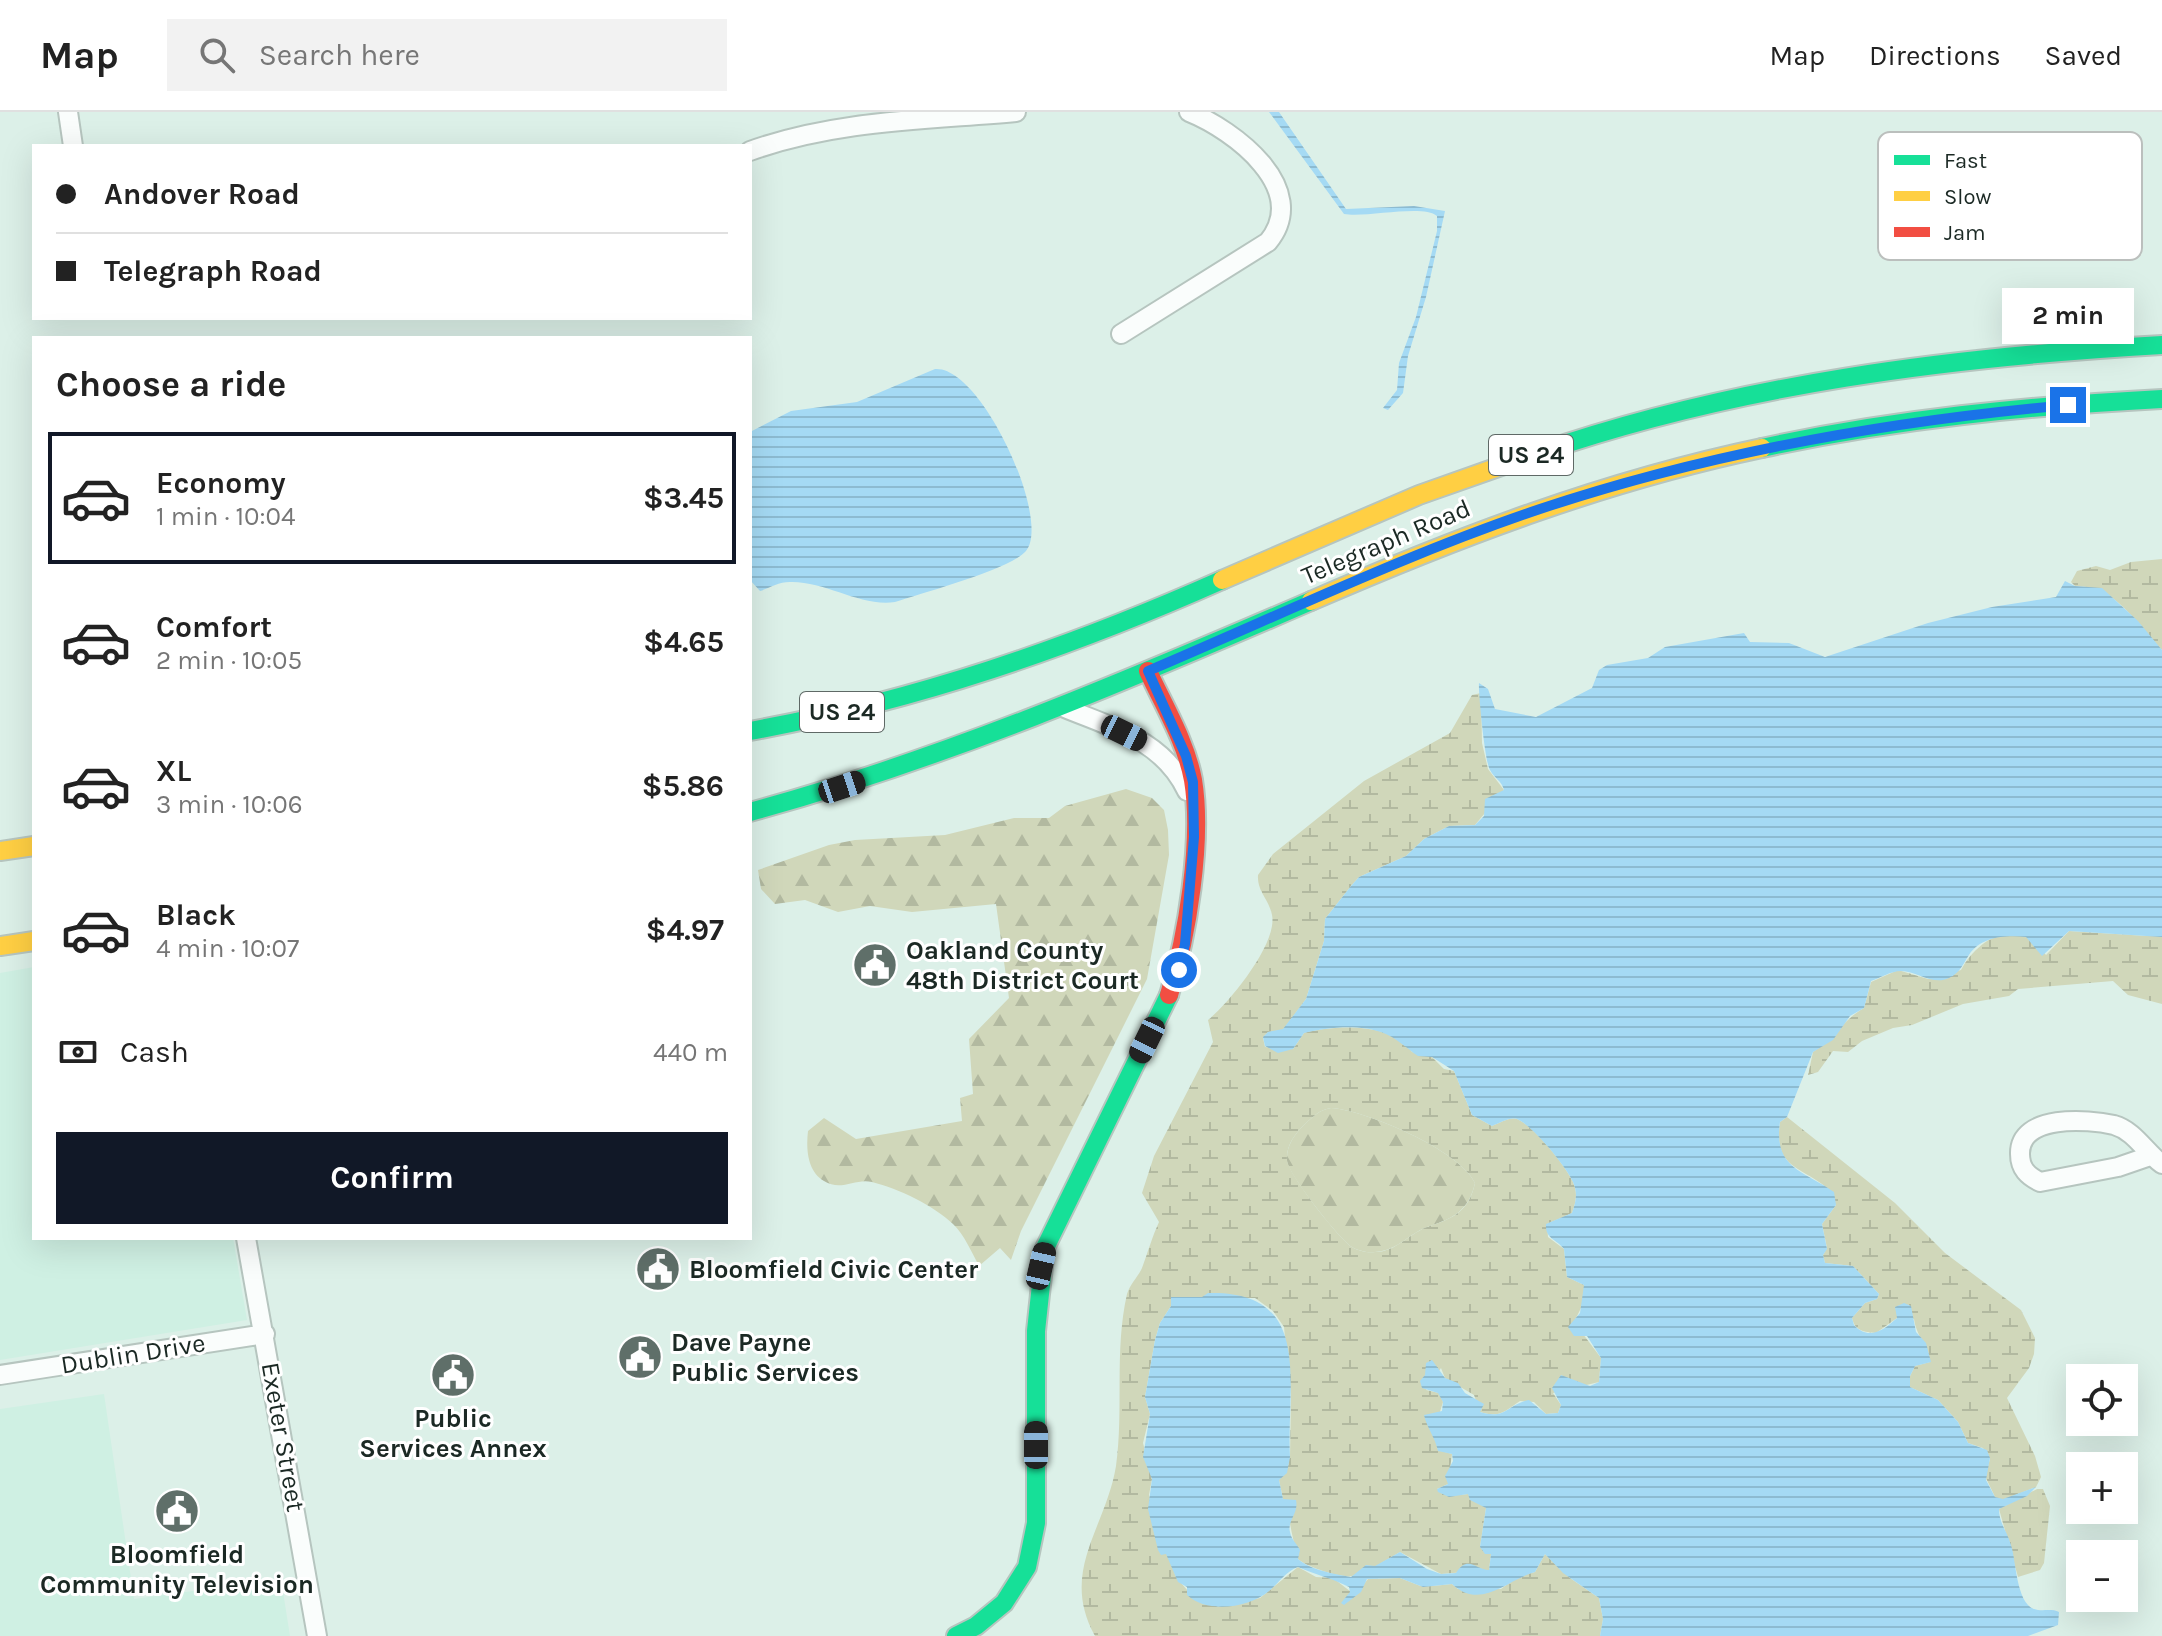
<!DOCTYPE html>
<meta charset="utf-8">
<style>
:root{--surface:#fff;--page:#f2f2f2;--text:#222;--muted:#767676;--line:#e0e0e0;--accent:#111827}
body{margin:0;font-family:Karla,sans-serif;background:var(--page);color:var(--text);height:100vh;display:flex;flex-direction:column;font-size:30px;white-space:nowrap}
*{box-sizing:border-box;margin:0}
p{font-size:26px;color:var(--muted)}
.icon{flex:none;width:44px;height:44px;fill:none;stroke:currentColor;stroke-width:2;stroke-linecap:round;stroke-linejoin:round}
.map{position:relative;flex:1;overflow:hidden}
.sheet{position:absolute;left:32px;top:224px;width:720px;height:904px;display:flex;flex-direction:column;background:var(--surface);border-radius:0px;box-shadow:0 8px 32px #0002}
.sheet>*{flex:none}
.hud{position:absolute;left:32px;top:32px;width:720px;height:176px;border-radius:0px;box-shadow:0 8px 32px #0002;display:grid;align-content:center;height:176px;padding:0 24px;background:var(--surface)}
.controls{position:absolute;left:2066px;top:1252px;display:grid;gap:16px}
.controls a{display:grid;place-items:center;width:72px;height:72px;border-radius:0px;background:var(--surface);box-shadow:0 8px 32px #0002;font-size:40px}
.end{position:absolute;width:36px;height:36px;margin:-18px;border:10px solid #1a73e8;background:#fff;box-shadow:0 0 0 4px #fff}
.from{border-radius:50%}
.bubble{position:absolute;height:56px;border-radius:0px;background:var(--surface);box-shadow:0 8px 32px #0002;font-size:26px;font-weight:700;line-height:56px;text-align:center}
.car{position:absolute;width:24px;height:48px;margin:-24px -12px;border-radius:10px;box-shadow:0 0 6px 2px #0007;background:linear-gradient(#222 24%,#8ab4d8 0 40%,#222 0 76%,#8ab4d8 0 86%,#222 0)}
.hud b{display:flex;align-items:center;gap:28px;height:76px;font-size:30px}
.hud b+b{border-top:2px solid var(--line)}
.hud i{width:20px;height:20px;background:var(--text)}
ul{padding:0;list-style:none}
li{display:flex;align-items:center;gap:24px;height:132px;margin:0 16px 12px;padding:0 8px;border:4px solid transparent;border-radius:0px}
li div{flex:1}
li b{display:block;font-size:30px}
li em{font-style:normal;font-weight:700}
li.on{border-color:var(--accent)}
li>.icon{width:72px;height:72px;stroke-width:1.5}
h2{padding:0 24px;font-size:36px;line-height:96px}
.pay{display:flex;align-items:center;gap:20px;height:88px;padding:0 24px;font-size:30px}
.pay p{margin-inline-start:auto}
.primary-button{display:flex;gap:16px;margin-top:auto;padding:16px 24px}
.primary-button a{flex:1;height:92px;border-radius:0px;background:var(--accent);color:#fff;font-size:32px;font-weight:700;line-height:92px;text-align:center}
header{display:flex;align-items:center;gap:48px;box-sizing:border-box;height:112px;padding:0 40px;background:var(--surface);border-bottom:2px solid var(--line)}
header strong{font-size:38px}
nav{display:flex;gap:44px;margin-inline-start:auto;font-size:28px}
.search{width:560px;height:72px;background:var(--page);display:flex;align-items:center;gap:20px;box-sizing:border-box;padding:0 28px;border-radius:0px;color:var(--muted);font-size:30px}
.map>svg:first-child{display:block}
.built{fill:#cff0e3}
.forest{fill:url(#forest-firs)}
.wetland{fill:url(#wetland-marsh);fill-rule:evenodd}
.water{fill:url(#water-rules)}
.lines{fill:none;stroke-linecap:round;stroke-linejoin:round}
.street-casing{stroke:#b6c5bf;stroke-width:22}
.fast-casing{stroke:#b6c5bf;stroke-width:22}
.slow-casing{stroke:#b6c5bf;stroke-width:22}
.jam-casing{stroke:#b6c5bf;stroke-width:22}
.street{stroke:#fafdfc;stroke-width:18}
.fast{stroke:#16e098;stroke-width:18}
.slow{stroke:#ffcf43;stroke-width:18}
.jam{stroke:#f24e42;stroke-width:18}
.route{stroke:#1a73e8;stroke-width:10}
.labels{text-anchor:middle;dominant-baseline:central;stroke-width:6;stroke-linejoin:round;paint-order:stroke}
.shield{fill:#fff;stroke:#5f6966;stroke-width:2}
.shield-label{font-size:24px;font-weight:bold;fill:#1b2924}
.street-label{font-size:26px;fill:#1b2924;stroke:#fff}
.poi-label{font-size:26px;font-weight:bold;fill:#1b2924;stroke:#fff;text-anchor:start}
.key{fill:#fff;stroke:#bbbfbd;stroke-width:2}
.key-label{font-size:22px;fill:#1b2924}
</style>
<header>
<strong>Map</strong>
<div class="search"><svg class="icon" aria-label="search" viewBox="0 0 24 24"><circle cx="10" cy="10" r="6"/><path d="M15 15l6 6"/></svg>Search here</div>
<nav><a>Map</a><a>Directions</a><a>Saved</a></nav>
</header>
<div class="map">
<svg width="2162" height="1524" viewBox="0 0 2162 1524">
<defs>
<pattern id="forest-firs" width="22" height="20" patternUnits="userSpaceOnUse" patternTransform="scale(2)"><rect width="22" height="20" fill="#d0d7ba"/><path d="M5 1l3.5 6h-7zM16 11l3.5 6h-7z" fill="#b2b9a0"/></pattern>
<pattern id="wetland-marsh" width="20" height="14" patternUnits="userSpaceOnUse" patternTransform="scale(2)"><rect width="20" height="14" fill="#d0d7ba"/><path d="M1 5h8M5 5V1M11 12h8M15 12V8" fill="none" stroke="#b2b9a0"/></pattern>
<pattern id="water-rules" width="6" height="5" patternUnits="userSpaceOnUse" patternTransform="scale(2)"><rect width="6" height="5" fill="#a5daf4"/><path d="M0 2.5h6" fill="none" stroke="#8dbbd1"/></pattern>
</defs>
<rect width="100%" height="100%" fill="#dcf0e8"/>
<path class="built" d="M34,855V1126H233L247,1208L0,1248V861Z
M104,1282L134,1487L281,1467L290,1524H0V1297Z"/>
<path class="forest" d="M1126,677L1152,686L1164,698L1168,718L1169,743L1147,867L1021,1119L1011,1148L1000,1136L979,1154C972,1141 964,1122 953,1112C933,1093 899,1077 872,1070C855,1066 841,1080 824,1069C807,1059 806,1036 808,1019L824,1006L856,1027L962,1009L960,986L973,982L969,927L1009,886L996,792L912,800L870,794L838,800L805,788L775,792L761,777L758,758L829,733L855,728L945,723L1014,706H1049L1065,694Z
M1331,996C1365,998 1460,1038 1475,1071C1469,1098 1454,1106 1430,1114C1410,1120 1398,1139 1375,1140C1369,1141 1358,1139 1352,1135C1340,1128 1288,1062 1287,1049C1286,1033 1295,1022 1305,1012C1314,1004 1319,998 1331,996Z"/>
<path class="wetland" d="M2162,447V538C2135,511 2116,473 2075,474L2071,470L2077,459L2096,454L2110,458L2131,450Z
M1481,581L1482,631L1488,657L1504,678L1475,713L1449,714L1424,727L1406,744L1359,765L1351,774L1325,807L1324,829L1306,887L1283,918L1268,920L1263,926L1265,935L1293,937L1304,921C1334,913 1393,910 1412,940L1432,945L1444,957L1454,959L1472,1003L1492,1014C1500,1011 1509,1005 1517,1007C1533,1013 1566,1054 1573,1070C1578,1081 1576,1090 1572,1101L1547,1112L1548,1125L1564,1137L1567,1165L1584,1173L1585,1188L1574,1210L1601,1246L1599,1270L1553,1281L1561,1293L1558,1301L1546,1302L1534,1290L1520,1289C1504,1300 1499,1306 1480,1300L1474,1283L1445,1266L1441,1256L1426,1278L1439,1281L1443,1290L1434,1319L1438,1338L1452,1342L1448,1372L1437,1377L1460,1383L1468,1382L1486,1396L1480,1435L1491,1442L1489,1458L1441,1462L1400,1440C1386,1448 1369,1460 1352,1464C1342,1467 1305,1454 1298,1447C1293,1427 1289,1411 1287,1389L1283,1387L1279,1368L1290,1345L1291,1284L1284,1215L1273,1199L1255,1186L1171,1185V1194L1160,1211L1155,1228L1145,1285L1150,1302L1143,1331L1152,1367L1149,1383L1176,1465L1188,1479L1218,1495L1260,1486L1298,1455L1316,1465L1333,1466L1355,1483L1368,1467L1400,1466L1423,1475L1452,1472L1458,1477H1501L1517,1465L1535,1460L1545,1442L1570,1466L1599,1486L1603,1507L1600,1524H1095C1059,1459 1106,1416 1116,1354C1124,1297 1114,1239 1127,1182C1130,1172 1138,1165 1142,1156C1148,1140 1152,1125 1159,1110L1142,1081L1154,1044L1213,930L1208,908C1229,891 1278,831 1272,803C1269,787 1257,780 1258,763L1273,742L1364,669L1450,621L1472,583ZM1331,996C1365,998 1460,1038 1475,1071C1469,1099 1454,1106 1430,1114C1410,1120 1397,1140 1375,1140C1368,1141 1358,1139 1352,1135C1340,1128 1288,1062 1287,1048C1286,1033 1295,1022 1305,1012C1314,1004 1319,998 1331,996Z
M2069,819L2162,825V892L2128,883L2113,869L2018,877L2009,884L1963,892L1912,913L1893,916L1862,929L1848,940L1833,939L1818,960L1808,963L1813,940C1833,927 1843,908 1864,896L1871,870L1898,858L1928,867L1961,858C1973,836 1998,813 2026,825C2034,828 2041,837 2046,843Z
M1787,1005L1895,1091L1945,1141L2021,1198L2035,1226L2034,1242L2029,1256L2007,1286L2035,1344L2041,1365L2036,1375L2003,1388L1995,1385L1985,1364L1990,1347L1983,1336L1968,1331L1958,1310L1938,1288L1910,1275V1264L1915,1254L1930,1250C1927,1233 1916,1223 1914,1207L1897,1206L1876,1221C1864,1220 1855,1219 1852,1206L1865,1191L1877,1187L1879,1182L1853,1154L1825,1151L1823,1143L1827,1136L1822,1112L1836,1093C1832,1086 1828,1076 1822,1072C1795,1053 1774,1053 1780,1010Z
M2037,1377H2043L2050,1394L2044,1451L2040,1458L2018,1465L1999,1397Z"/>
<path class="water" d="M1269,0H1279L1346,97L1414,94L1445,99L1426,185L1408,244L1403,281L1388,298L1383,296L1397,278L1399,251L1416,205L1437,119V104C1423,92 1366,106 1344,102Z
M935,257C981,253 1052,408 1026,439C1011,457 922,481 895,490C860,495 826,469 790,470C778,470 770,476 760,479L750,468V320L791,299L857,290Z
M2065,469L2075,474L2102,476L2138,509L2162,538V825L2069,819L2042,844L2026,825C2007,823 1981,824 1969,843C1963,852 1960,861 1949,866C1933,874 1917,859 1901,859C1891,859 1880,866 1871,869L1864,896L1850,904L1833,928L1813,940L1787,1005L1780,1010C1773,1057 1805,1059 1834,1080L1836,1093L1822,1112L1827,1137L1823,1143L1825,1151L1853,1154L1879,1182L1877,1187L1865,1191L1852,1206L1854,1213C1869,1229 1884,1218 1897,1206L1895,1195L1904,1191L1911,1194L1916,1220L1926,1231L1931,1250L1915,1254L1910,1264V1275L1938,1288L1958,1310L1968,1331L1987,1338L1990,1346L1986,1368L1995,1385L2003,1387L2036,1375L2027,1384L1999,1397C1999,1411 2007,1419 2011,1433C2016,1447 2016,1491 2034,1497C2042,1500 2051,1496 2059,1500L2058,1513L2028,1524H1600L1603,1507L1599,1486L1563,1461L1545,1442L1535,1460C1506,1468 1481,1499 1452,1472L1423,1475L1400,1466L1367,1467L1361,1480L1344,1493L1341,1491L1350,1480L1349,1475C1332,1466 1316,1463 1298,1455C1286,1459 1279,1471 1269,1479C1249,1496 1207,1502 1187,1483V1475L1178,1470L1166,1442L1161,1443L1158,1438L1148,1397L1152,1367L1143,1345L1150,1302L1145,1285L1155,1228L1160,1211L1171,1194V1185H1202L1208,1181C1315,1178 1286,1272 1290,1345L1287,1361L1279,1368L1283,1387L1296,1388C1299,1401 1287,1409 1290,1420C1291,1427 1297,1432 1300,1438L1298,1447C1310,1458 1335,1462 1351,1465L1366,1453L1375,1454L1400,1440L1427,1457L1441,1462L1456,1461C1468,1442 1476,1458 1489,1458L1491,1442H1485L1480,1435L1486,1396L1470,1388L1468,1382L1449,1385L1438,1380L1437,1377L1448,1372L1445,1364L1453,1349L1452,1342L1438,1339C1435,1325 1427,1316 1424,1303L1442,1299L1443,1290L1438,1281L1422,1276L1420,1269L1425,1263L1426,1251L1432,1248L1445,1266L1458,1271L1465,1281L1484,1292L1480,1300C1507,1308 1507,1292 1529,1288L1546,1302L1558,1301L1561,1293L1552,1276L1561,1263L1590,1274L1599,1270L1601,1246L1587,1224H1574L1568,1215L1580,1201L1584,1173L1567,1165L1564,1137C1556,1127 1545,1127 1546,1112L1572,1101C1576,1090 1578,1081 1573,1070C1566,1054 1532,1013 1517,1007C1509,1005 1500,1011 1492,1014L1472,1003L1454,959L1432,945L1418,944C1406,936 1396,925 1381,920C1359,912 1327,915 1304,921L1293,937L1278,941L1265,934L1263,925L1268,920L1283,917L1306,887L1324,829L1325,807L1351,774L1359,765L1406,744L1424,727L1449,714L1475,713L1484,704L1485,687L1504,678C1502,669 1494,666 1490,658C1485,651 1478,578 1479,571L1488,577L1495,597L1536,605L1592,576L1599,558L1607,553L1648,546L1665,535L1744,521L1750,530L1789,531L1825,545L1928,511L1992,495L2056,485Z"/>
<g class="lines">
<g class="street-casing">
<path id="street" d="M68,0L73,34
M750,39C835,8 927,8 1016,0
M1121,222L1268,130C1312,77 1234,18 1189,0
M1065,596C1113,616 1163,628 1187,679
M2150,1044L2118,1055L2040,1070C2028,1064 2020,1057 2020,1042C2019,1002 2088,1007 2114,1013C2135,1019 2145,1040 2162,1052
M246,1126L317,1524
M0,1263L265,1222"/>
</g>
<g class="fast-casing">
<path id="fast" d="M1762,336C1894,307 2027,294 2162,287
M1538,341C1738,272 1951,245 2162,233
M750,619C915,589 1069,536 1222,468
M750,700C944,647 1126,569 1311,489
M956,1524L976,1514L1004,1491L1027,1455L1036,1411V1219L1045,1136L1169,883"/>
</g>
<g class="slow-casing">
<path id="slow" d="M1222,468L1419,383L1538,341
M1311,489C1458,425 1605,369 1762,336
M0,739L34,734
M0,834L34,829"/>
</g>
<g class="jam-casing">
<path id="jam" d="M1148,559C1164,594 1186,630 1193,668C1203,729 1187,825 1169,883"/>
</g>
<use href="#street" class="street"/>
<use href="#fast" class="fast"/>
<use href="#slow" class="slow"/>
<use href="#jam" class="jam"/>
</g>
<g class="lines">
<path class="route" d="M1179,858L1185,832L1194,725L1193,670L1186,644L1148,559C1278,504 1406,442 1540,397C1711,340 1889,309 2068,293"/>
</g>
<defs>
<g id="civic-disc" transform="scale(2.3)"><circle r="9.5" fill="#5f6f69" stroke="#fff"/><path d="M-.6-6.5H3V-4.5H.6V-3L4-1V1h2V6H-6V1h2V-1L-.6-3ZM-1.2 2.5V6h2.4V2.5Z" fill="#fff"/></g>
</defs>
<g fill-rule="evenodd">
<use href="#civic-disc" x="875" y="853"/>
<use href="#civic-disc" x="658" y="1157"/>
<use href="#civic-disc" x="640" y="1245"/>
<use href="#civic-disc" x="453" y="1263"/>
<use href="#civic-disc" x="177" y="1399"/>
</g>
<g class="labels">
<g class="shield">
<rect x="1489" y="323" width="84" height="40" rx="6"/>
<rect x="800" y="580" width="84" height="40" rx="6"/>
</g>
<g class="shield-label">
<text x="1531" y="343">US 24</text>
<text x="842" y="600">US 24</text>
</g>
<g class="street-label">
<text transform="translate(1386 430) rotate(-23)">Telegraph Road</text>
<text transform="translate(133 1242) rotate(-9)">Dublin Drive</text>
<text transform="translate(283 1325) rotate(80)">Exeter Street</text>
</g>
<g class="poi-label">
<text x="906" y="838">Oakland County<tspan x="906" dy="30">48th District Court</tspan></text>
<text x="689" y="1157">Bloomfield Civic Center</text>
<text x="671" y="1230">Dave Payne<tspan x="671" dy="30">Public Services</tspan></text>
<text x="453" y="1306" text-anchor="middle">Public<tspan x="453" dy="30">Services Annex</tspan></text>
<text x="177" y="1442" text-anchor="middle">Bloomfield<tspan x="177" dy="30">Community Television</tspan></text>
</g>
</g>
<rect x="1878" y="20" width="264" height="128" rx="12" class="key"/>
<rect x="1894" y="43" width="36" height="10" fill="#16e098"/>
<rect x="1894" y="79" width="36" height="10" fill="#ffcf43"/>
<rect x="1894" y="115" width="36" height="10" fill="#f24e42"/>
<g class="key-label">
<text x="1944" y="56">Fast</text>
<text x="1944" y="92">Slow</text>
<text x="1944" y="128">Jam</text>
</g>
</svg>
<div class="controls">
<a><svg class="icon" aria-label="locate" viewBox="0 0 24 24"><circle cx="12" cy="12" r="6"/><path d="M12 2v4M12 18v4M2 12h4M18 12h4"/></svg></a>
<a>+</a>
<a>−</a>
</div>
<i class="end from" style="left:1179px;top:858px"></i>
<i class="end" style="left:2068px;top:293px"></i>
<div class="bubble" style="left:2002px;top:176px;width:132px">2 min</div>
<i class="car" style="left:1124px;top:621px;rotate:116deg"></i>
<i class="car" style="left:842px;top:675px;rotate:72deg"></i>
<i class="car" style="left:1147px;top:928px;rotate:206deg"></i>
<i class="car" style="left:1041px;top:1154px;rotate:13deg"></i>
<i class="car" style="left:1036px;top:1333px;rotate:0deg"></i>
<div class="hud">
<b><i class="from"></i>Andover Road</b>
<b><i></i>Telegraph Road</b>
</div>
<section class="sheet">
<h2>Choose a ride</h2>
<ul>
<li class="on"><svg class="icon" aria-label="car" viewBox="0 0 24 24"><path d="M5 17H2v-5l4-1 3-4h7l3 4 3 1v5h-3M9 17h6M6 11h13"/><circle cx="7" cy="17" r="2"/><circle cx="17" cy="17" r="2"/></svg><div><b>Economy</b><p>1 min · 10:04</p></div><em>$3.45</em></li>
<li><svg class="icon" aria-label="car" viewBox="0 0 24 24"><path d="M5 17H2v-5l4-1 3-4h7l3 4 3 1v5h-3M9 17h6M6 11h13"/><circle cx="7" cy="17" r="2"/><circle cx="17" cy="17" r="2"/></svg><div><b>Comfort</b><p>2 min · 10:05</p></div><em>$4.65</em></li>
<li><svg class="icon" aria-label="car" viewBox="0 0 24 24"><path d="M5 17H2v-5l4-1 3-4h7l3 4 3 1v5h-3M9 17h6M6 11h13"/><circle cx="7" cy="17" r="2"/><circle cx="17" cy="17" r="2"/></svg><div><b>XL</b><p>3 min · 10:06</p></div><em>$5.86</em></li>
<li><svg class="icon" aria-label="car" viewBox="0 0 24 24"><path d="M5 17H2v-5l4-1 3-4h7l3 4 3 1v5h-3M9 17h6M6 11h13"/><circle cx="7" cy="17" r="2"/><circle cx="17" cy="17" r="2"/></svg><div><b>Black</b><p>4 min · 10:07</p></div><em>$4.97</em></li>
</ul>
<div class="pay"><svg class="icon" aria-label="cash" viewBox="0 0 24 24"><path d="M3 7h18v10H3z"/><circle cx="12" cy="12" r="2"/></svg>Cash<p>440 m</p></div>
<div class="primary-button"><a>Confirm</a></div>
</section>
</div>
